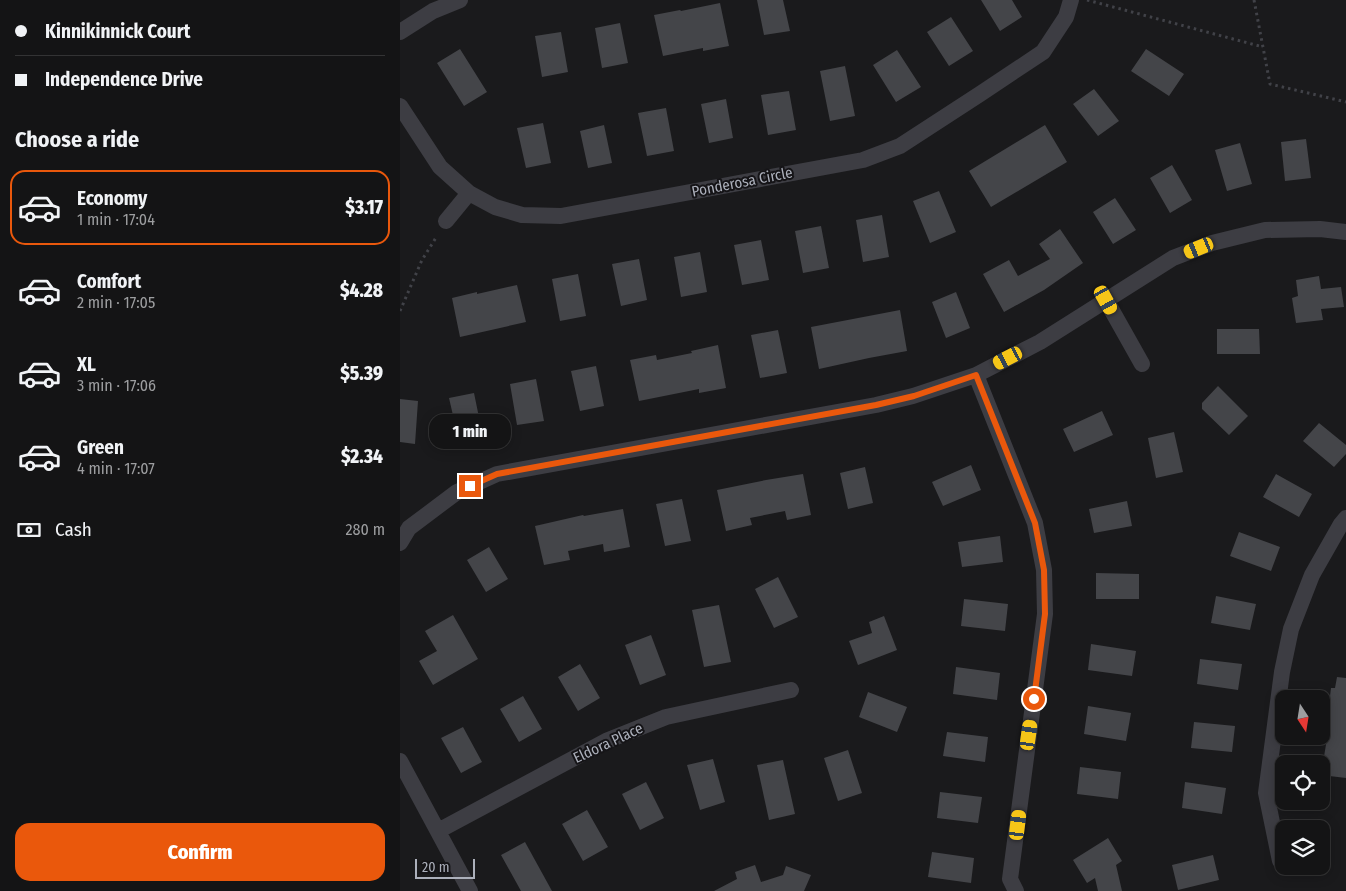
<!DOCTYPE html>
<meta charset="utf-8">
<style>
:root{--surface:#141415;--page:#212122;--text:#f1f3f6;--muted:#9d9ea0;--line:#333334;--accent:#ea580c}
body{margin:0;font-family:"Fira Sans Condensed",sans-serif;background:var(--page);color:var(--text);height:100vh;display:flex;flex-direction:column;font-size:19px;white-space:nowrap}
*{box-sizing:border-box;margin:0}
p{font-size:16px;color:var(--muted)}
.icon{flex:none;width:28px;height:28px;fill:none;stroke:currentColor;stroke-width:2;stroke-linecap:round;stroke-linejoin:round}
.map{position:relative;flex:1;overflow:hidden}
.drawer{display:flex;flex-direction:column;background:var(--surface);width:400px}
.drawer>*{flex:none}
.banner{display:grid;align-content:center;height:110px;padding:0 15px;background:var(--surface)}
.needle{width:32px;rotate:168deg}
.fabs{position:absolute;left:875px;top:690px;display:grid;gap:10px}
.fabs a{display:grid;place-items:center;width:55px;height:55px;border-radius:10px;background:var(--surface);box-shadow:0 2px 12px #0003,0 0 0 1px var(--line);font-size:25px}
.scale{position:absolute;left:15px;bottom:12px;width:60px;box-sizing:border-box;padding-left:5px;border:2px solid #acb0bb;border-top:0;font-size:14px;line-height:18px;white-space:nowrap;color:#acb0bb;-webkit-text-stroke:4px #151417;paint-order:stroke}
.end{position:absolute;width:22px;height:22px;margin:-11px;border:6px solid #ea580c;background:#fff;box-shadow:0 0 0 2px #fff}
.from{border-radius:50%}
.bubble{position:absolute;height:35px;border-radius:15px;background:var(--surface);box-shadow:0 2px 12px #0003,0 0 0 1px var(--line);font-size:16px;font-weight:800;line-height:35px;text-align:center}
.car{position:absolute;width:15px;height:30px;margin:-15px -8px;border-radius:6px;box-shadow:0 0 4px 1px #0007;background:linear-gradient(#f5c518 24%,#345 0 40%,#f5c518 0 76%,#345 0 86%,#f5c518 0)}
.banner b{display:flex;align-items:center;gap:18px;height:48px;font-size:19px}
.banner b+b{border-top:1px solid var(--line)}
.banner i{width:12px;height:12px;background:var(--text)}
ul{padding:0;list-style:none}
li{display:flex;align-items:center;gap:15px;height:75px;margin:0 10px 8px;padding:0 5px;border:2px solid transparent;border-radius:15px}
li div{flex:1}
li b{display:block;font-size:19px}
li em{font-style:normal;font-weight:800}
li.active{border-color:var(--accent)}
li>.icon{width:45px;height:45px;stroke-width:1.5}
h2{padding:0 15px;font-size:22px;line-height:60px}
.pay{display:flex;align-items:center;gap:12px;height:55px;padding:0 15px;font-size:19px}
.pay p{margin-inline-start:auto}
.action{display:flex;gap:10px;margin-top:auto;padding:10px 15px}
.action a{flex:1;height:58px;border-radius:15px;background:var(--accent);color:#fff;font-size:20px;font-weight:800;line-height:58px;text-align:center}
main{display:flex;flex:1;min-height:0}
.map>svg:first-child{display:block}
.building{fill:#444549}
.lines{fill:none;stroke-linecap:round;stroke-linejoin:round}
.path{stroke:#414248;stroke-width:3;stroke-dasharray:2.5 4;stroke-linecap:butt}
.street{stroke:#3d3d43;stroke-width:16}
.route{stroke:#ea580c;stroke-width:6}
.labels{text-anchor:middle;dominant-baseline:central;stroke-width:4;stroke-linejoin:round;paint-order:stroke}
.street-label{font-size:15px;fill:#acb0bb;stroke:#151417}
</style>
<main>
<section class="drawer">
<div class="banner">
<b><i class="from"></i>Kinnikinnick Court</b>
<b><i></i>Independence Drive</b>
</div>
<h2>Choose a ride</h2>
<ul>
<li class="active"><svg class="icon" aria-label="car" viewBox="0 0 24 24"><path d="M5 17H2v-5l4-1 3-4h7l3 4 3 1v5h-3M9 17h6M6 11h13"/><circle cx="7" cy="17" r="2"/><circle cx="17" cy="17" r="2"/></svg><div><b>Economy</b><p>1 min · 17:04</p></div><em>$3.17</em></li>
<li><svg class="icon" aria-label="car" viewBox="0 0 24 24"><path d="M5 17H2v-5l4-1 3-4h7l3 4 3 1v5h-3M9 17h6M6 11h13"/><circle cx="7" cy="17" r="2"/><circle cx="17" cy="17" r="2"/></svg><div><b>Comfort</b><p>2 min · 17:05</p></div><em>$4.28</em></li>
<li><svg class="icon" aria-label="car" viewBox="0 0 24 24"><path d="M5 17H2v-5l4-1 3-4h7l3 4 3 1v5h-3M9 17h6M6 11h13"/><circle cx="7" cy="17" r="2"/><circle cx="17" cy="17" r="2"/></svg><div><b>XL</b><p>3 min · 17:06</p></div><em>$5.39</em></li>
<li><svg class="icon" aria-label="car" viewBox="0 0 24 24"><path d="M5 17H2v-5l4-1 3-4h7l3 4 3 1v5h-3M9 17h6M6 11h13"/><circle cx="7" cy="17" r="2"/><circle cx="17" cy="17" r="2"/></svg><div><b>Green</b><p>4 min · 17:07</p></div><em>$2.34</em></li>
</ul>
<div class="pay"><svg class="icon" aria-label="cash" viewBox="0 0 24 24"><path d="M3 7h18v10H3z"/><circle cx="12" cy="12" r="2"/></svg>Cash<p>280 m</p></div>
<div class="action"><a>Confirm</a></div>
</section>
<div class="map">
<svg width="946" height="891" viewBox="0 0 946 891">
<rect width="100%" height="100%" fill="#1a1a1c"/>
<path class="building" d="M357,0H383L390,31L364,35Z
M581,0H612L622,17L600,31Z
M320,3L329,46L303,51V48L263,56L254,15L280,10L281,11Z
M551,17L573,51L549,66L527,32Z
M220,23L228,63L202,68L195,28Z
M161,32L168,72L142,77L135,36Z
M60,49L87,92L64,106L37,63Z
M746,49L784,74L769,96L731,71Z
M497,50L521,87L496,102L473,65Z
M445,66L455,116L430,121L420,71Z
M694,89L719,121L698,136L673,104Z
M389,91L396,130L368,135L361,95Z
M326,99L333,138L309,143L301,104Z
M266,108L274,151L247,156L238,113Z
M143,123L151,163L126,168L117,128Z
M204,125L212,163L188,168L180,131Z
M645,125L667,162L591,207L569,171Z
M906,139L911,178L885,181L881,142Z
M840,143L852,184L827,191L815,150Z
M772,165L792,200L770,213L750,178Z
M539,191L556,232L530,243L513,201Z
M715,198L736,230L713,244L693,212Z
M482,215L489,257L463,262L456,220Z
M421,226L429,268L403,273L395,231Z
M660,229L683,263L644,290L604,312L583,274L609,260L618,276L650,259L639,244Z
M361,240L369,280L342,285L334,245Z
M300,252L307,292L281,297L274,257Z
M239,259L247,300L221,306L212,264Z
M178,274L186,316L160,321L152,279Z
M919,276L921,289L941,287L944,307L921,309L923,320L896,323L892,298L898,296L896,280Z
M117,285L126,322L60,337L52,298L77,292V294Z
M556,292L570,328L546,338L532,302Z
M500,310L507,351L469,358L419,369L411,327Z
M817,329H859L860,354H817Z
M378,330L387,373L360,378L351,335Z
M318,345L326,388L299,393V389L239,401L230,360L256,355L257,360L292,353L291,351Z
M196,366L204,406L180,411L171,371Z
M136,379L144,421L117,425L110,384Z
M818,386L848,416L829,435L802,409V403Z
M74,393L82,432L58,437L49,398Z
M0,399L18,401L15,444L0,442Z
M702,411L713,435L674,452L663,429Z
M919,423L946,445V454L934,467L903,441Z
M774,432L783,472L756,478L748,438Z
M571,465L581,490L543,506L532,482Z
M465,467L473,503L448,509L440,473Z
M403,474L411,515L387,520L385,511L350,518L352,525L326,531L317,490L366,480Z
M876,474L912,494L899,517L863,497Z
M282,499L291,541L265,546L256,504Z
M727,501L732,526L694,533L689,509Z
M223,509L230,547L204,552L203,544L168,551L170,560L144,565L135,526L183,515L184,516Z
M839,532L880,547L871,571L830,556Z
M600,536L603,562L562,567L558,542Z
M89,547L108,579L86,592L67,560Z
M696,573L739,574V599H696Z
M378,577L398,617L374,628L355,589Z
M816,596L856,604L850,630L811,623Z
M564,599L608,604L605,631L561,626Z
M319,605L331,662L304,667L292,610Z
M53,615L78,659L33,685L19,661L37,651L25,631Z
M484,616L497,650L458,665L449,641L472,633L469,622Z
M251,635L266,675L240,685L225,645Z
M691,644L736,651L732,676L688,670Z
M800,659L842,664L838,690L797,684Z
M180,664L200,698L178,711L158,677Z
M556,667L600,673L597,700L553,694Z
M937,677L946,678V778L921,775L931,714L928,713L931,688H935Z
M468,692L507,707L497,732L459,717Z
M123,696L142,729L119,742L100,709Z
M688,706L731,713L726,741L684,734Z
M794,722L835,726L832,752L791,748Z
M63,727L82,762L61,773L41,738Z
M547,732L588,737L585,762L543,756Z
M448,750L462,793L438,801L424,758Z
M313,759L325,802L300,810L287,765Z
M383,760L395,814L369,820L357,765Z
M680,767L721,772L718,799L677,794Z
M246,782L264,818L240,830L222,794Z
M785,782L826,788L822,814L782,808Z
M540,792L582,797L578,823L537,818Z
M187,810L208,847L183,861L162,824Z
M708,838L722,861L716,865L722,891H698L695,878L687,883L673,860Z
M125,842L152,891H121L101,855Z
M532,852L574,858L571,883L528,877Z
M813,855L819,880L778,890L772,865Z
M355,865L361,882L383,875L386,866L411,875L404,891H314L337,879L335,872Z"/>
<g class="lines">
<path class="path" d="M687,0L863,47
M854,0L870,84L946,102
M0,311L22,260L37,236"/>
<path class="street" d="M0,32L33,11L60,0
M0,106L40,167L69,193L95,207L122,215L161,216L463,160L500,146L580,94L643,52L666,17L671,0
M46,221L69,193
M706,300L742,364
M576,375L635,523L644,570L645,614L610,879L616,891
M0,543L9,528L57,492L97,474L476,405L513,396L576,375L640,342L773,258L812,243L865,230L920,229L946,232
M0,761L70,891
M38,831L206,741L266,717L391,690
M880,861L866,793L882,672L891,629L912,575L941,524L946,518"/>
</g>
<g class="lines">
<path class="route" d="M70,486L97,474L476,405L514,396L576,375L635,523L644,570L645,614L634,699"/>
</g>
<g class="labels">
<g class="street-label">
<text transform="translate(342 182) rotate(-11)">Ponderosa Circle</text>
<text transform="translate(208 743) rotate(-25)">Eldora Place</text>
</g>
</g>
</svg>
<div class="fabs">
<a><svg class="needle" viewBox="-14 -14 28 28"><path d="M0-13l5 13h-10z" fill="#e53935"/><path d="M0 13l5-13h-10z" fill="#9d9ea0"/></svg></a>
<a><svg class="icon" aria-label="locate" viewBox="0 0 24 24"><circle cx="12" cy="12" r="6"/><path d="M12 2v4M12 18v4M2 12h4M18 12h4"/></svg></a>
<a><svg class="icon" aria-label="layers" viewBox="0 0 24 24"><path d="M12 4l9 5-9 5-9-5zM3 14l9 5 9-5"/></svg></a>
</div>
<div class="scale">20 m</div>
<i class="end from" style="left:634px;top:699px"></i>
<i class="end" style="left:70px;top:486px"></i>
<div class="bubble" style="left:29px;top:414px;width:82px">1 min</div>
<i class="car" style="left:799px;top:248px;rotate:248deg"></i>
<i class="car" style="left:706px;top:300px;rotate:151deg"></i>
<i class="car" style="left:608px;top:358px;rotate:243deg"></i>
<i class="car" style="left:629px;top:735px;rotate:8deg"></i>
<i class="car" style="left:618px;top:825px;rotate:7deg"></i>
</div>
</main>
